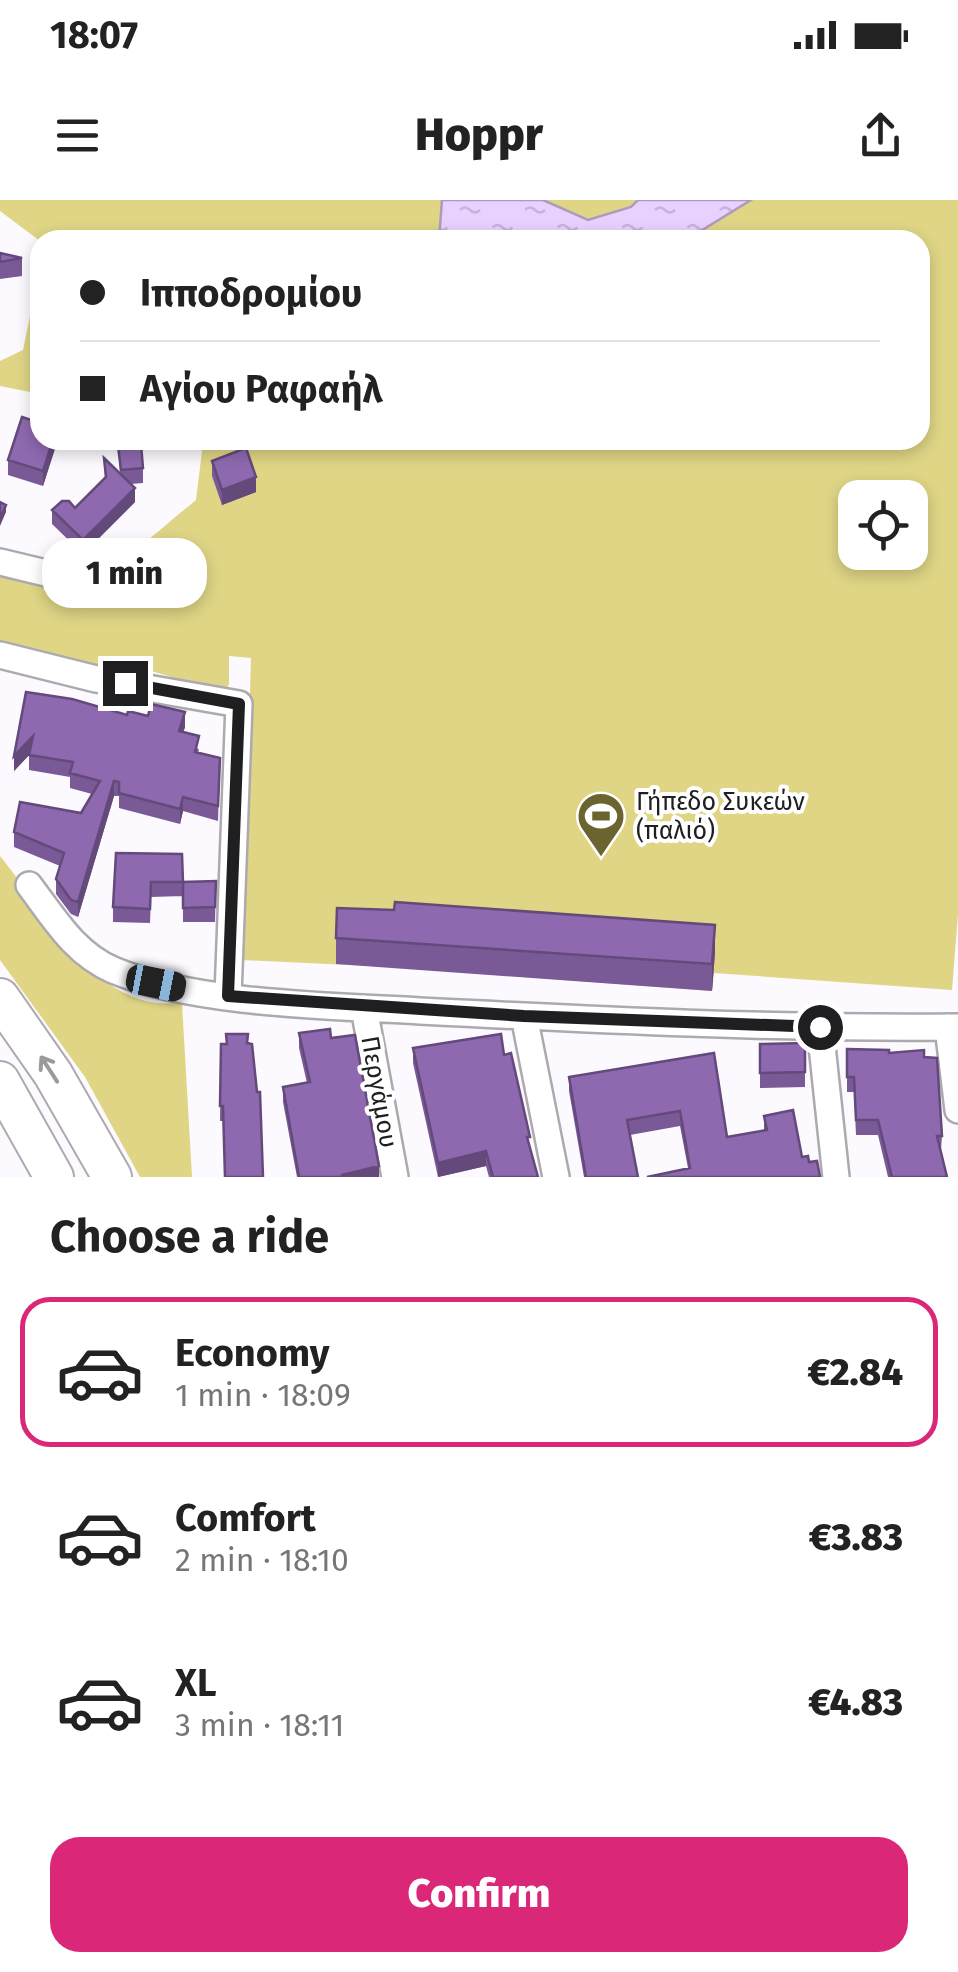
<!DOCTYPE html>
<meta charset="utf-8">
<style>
:root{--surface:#fff;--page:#f6f6f6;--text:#222;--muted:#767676;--line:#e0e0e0;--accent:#db2777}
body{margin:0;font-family:"Fira Sans",sans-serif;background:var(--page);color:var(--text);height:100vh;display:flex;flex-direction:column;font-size:38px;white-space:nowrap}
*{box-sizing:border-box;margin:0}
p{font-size:32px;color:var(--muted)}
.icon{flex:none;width:55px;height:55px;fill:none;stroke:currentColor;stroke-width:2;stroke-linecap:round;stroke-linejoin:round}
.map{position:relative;height:977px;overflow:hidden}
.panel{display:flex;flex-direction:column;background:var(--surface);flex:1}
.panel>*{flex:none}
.hud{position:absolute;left:30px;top:30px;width:900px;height:220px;border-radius:30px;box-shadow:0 5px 15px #0003;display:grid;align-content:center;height:220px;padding:0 50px;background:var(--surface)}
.tools{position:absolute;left:838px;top:280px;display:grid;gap:20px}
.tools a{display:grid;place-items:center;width:90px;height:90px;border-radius:20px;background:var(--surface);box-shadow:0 5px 15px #0003;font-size:50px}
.end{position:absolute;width:45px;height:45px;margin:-22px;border:12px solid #1f1e20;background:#fff;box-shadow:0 0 0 5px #fff}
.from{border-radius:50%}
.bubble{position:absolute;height:70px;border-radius:30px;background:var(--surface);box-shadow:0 5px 15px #0003;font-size:32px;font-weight:800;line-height:70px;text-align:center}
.car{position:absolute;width:30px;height:60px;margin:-30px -15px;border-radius:12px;box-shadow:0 0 8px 2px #0007;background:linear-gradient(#222 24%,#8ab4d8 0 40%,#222 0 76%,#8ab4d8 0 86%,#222 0)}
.hud b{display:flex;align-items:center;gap:35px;height:95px;font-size:38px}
.hud b+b{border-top:2px solid var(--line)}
.hud i{width:25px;height:25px;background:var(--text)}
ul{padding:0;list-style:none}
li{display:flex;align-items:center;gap:30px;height:150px;margin:0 20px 15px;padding:0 30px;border:5px solid transparent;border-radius:30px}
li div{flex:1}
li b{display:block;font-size:38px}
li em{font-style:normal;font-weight:800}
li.on{border-color:var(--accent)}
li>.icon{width:90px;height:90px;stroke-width:1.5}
h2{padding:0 50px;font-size:45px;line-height:120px}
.button{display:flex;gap:20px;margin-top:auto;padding:20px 50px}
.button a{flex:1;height:115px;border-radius:30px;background:var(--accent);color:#fff;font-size:40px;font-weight:800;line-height:115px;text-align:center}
.status{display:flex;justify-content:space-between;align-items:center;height:70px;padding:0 50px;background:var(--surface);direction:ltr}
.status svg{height:28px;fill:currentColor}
header{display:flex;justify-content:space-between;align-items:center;height:130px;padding:0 50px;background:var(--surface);font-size:45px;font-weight:800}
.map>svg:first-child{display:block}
.green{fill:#dfd585;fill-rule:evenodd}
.water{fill:url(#water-ripples);stroke:#ac9bbc;stroke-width:2.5}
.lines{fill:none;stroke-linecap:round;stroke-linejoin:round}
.minor-casing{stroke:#adaaaf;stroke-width:30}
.highway-casing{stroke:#adaaaf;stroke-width:42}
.minor{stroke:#fff;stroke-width:25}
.highway{stroke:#fff;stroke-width:38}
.wall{fill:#7a5a96}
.shaded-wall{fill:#634a7a}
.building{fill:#8e69af;stroke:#634a7a;stroke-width:2.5}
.oneway{stroke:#9a9a9b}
.route{stroke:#1f1e20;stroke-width:12}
.labels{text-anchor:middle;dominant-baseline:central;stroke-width:8;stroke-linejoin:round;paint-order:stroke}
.poi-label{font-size:25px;fill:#1f1e20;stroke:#fff;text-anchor:start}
.street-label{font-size:25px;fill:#1f1e20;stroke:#fff}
</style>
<div class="status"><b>18:07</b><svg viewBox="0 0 49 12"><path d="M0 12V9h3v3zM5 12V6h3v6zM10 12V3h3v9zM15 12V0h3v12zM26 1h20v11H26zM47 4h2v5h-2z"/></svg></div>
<header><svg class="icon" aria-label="menu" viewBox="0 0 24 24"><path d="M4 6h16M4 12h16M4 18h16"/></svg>Hoppr<svg class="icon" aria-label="share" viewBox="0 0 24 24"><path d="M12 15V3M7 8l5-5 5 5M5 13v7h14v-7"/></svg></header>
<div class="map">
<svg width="958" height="977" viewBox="0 0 958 977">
<defs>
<pattern id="water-ripples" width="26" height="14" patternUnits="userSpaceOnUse" patternTransform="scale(2.5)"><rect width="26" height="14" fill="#e8d1ff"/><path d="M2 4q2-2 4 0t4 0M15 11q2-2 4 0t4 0" fill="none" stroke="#c7b3da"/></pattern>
</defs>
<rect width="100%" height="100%" fill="#fcf9ff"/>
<path class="green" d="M0,0H958V714L952,790L714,773L712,791L391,767L242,760L251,458L229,456V485L222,492L141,468H86L0,444V370C33,370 78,378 108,365C140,351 168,322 196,300L203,243L194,240H920V40L40,41L0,11ZM855,298H910V352H855Z
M40,68V194L0,186V161L23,150Z
M0,656C42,707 80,787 151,802C160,804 172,803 182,803L192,977H140L85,877L0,760Z"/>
<path class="water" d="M442,0H543L588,20L631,7L638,0H751L686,40H439Z"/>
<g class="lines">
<g class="minor-casing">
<path id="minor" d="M0,362L50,374H66
M0,455L96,479L239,504L228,796
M29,685C54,718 74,753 113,770C195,804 331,806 420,811C599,820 779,829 958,827
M364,808L395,977
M524,816L556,977
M820,827L836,977
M948,827L958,910"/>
</g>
<g class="highway-casing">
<path id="highway" d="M0,798L53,874L112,977
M0,881L54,977"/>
</g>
<use href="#minor" class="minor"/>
<use href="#highway" class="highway"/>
</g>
<path class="wall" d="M0,53L22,58V76L0,79Z
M57,240L43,286L8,275V260Z
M118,246L143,268V283L131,284L135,302L83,354L52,324V310L75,308L105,278L104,258L120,273Z
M212,261L256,292L222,305L212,276Z
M127,515L185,527L183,532L199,550L198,553L220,558L218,621L183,611L180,624L119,608V596H114L78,717L71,714L56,694V679L60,666L14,647V632L81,613L92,594L70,588V577L29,570V555L14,571V556Z
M182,654L183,696L151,697L150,723L113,722V707Z
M216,681L215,722H183V682Z
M336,738L715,752L712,791L336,764Z
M299,833L331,838L379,977H297L283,902V887L307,883L299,848Z
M248,834L223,921H220L221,844H226Z
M805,843V887L760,888V844Z
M413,848L530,948L538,977H489L486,966L438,977L413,863Z
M847,849L924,857L942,936L941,950L947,977H888L878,935H856L854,892H847Z
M714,853L727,937L764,930V916L802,957L809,962L688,968L680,926L630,935L638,977H584L569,891V877Z"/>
<path class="shaded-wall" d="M53,240H57V243L43,286V271Z
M256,277V292L222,305V290Z
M135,288V302L83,354V340Z
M6,305V312L0,326V319Z
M185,512V527L179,546V531Z
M33,536V551L14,571V556Z
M114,581V596L78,717V702Z
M183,597V611L180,624V609Z
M715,725V752L712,791V764Z
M486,951V966L438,977V963Z
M379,966V977H342V975Z"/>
<path class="building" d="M0,53L22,58L0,62Z
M22,217L40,223V240H53L43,271L8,260Z
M141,244L143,268L121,270L118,246Z
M246,248L256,277L222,290L212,261Z
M104,258L135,288L83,340L52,310L62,301H69L75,308L106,277Z
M0,302L6,305L0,319Z
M26,492L72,499L127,515L128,511L148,516L151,504L185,512L179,531L199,536L195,552L220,558L218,606L183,597L180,609L119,593V582L114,581L78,702L71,700L56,679L64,653L14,632L20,602L81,613L100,581L70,573L73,562L29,555L33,536L14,556Z
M116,653L182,654L183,682H151L150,709L113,707Z
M216,681L215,707L183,708V682Z
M395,702L715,725L712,764L336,738L337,708L394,710Z
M330,829L331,838L355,835L379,966L342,975V977H299L283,887L310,882L299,833Z
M226,834H248L247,843L252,844L257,892H260L263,977H225L223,906H220L221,844H227Z
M501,834L504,855L511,853L530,937H527L538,977H493L486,951L438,963L413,848Z
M805,843V872L760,873V844Z
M847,849L889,850V853L924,850V857L937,858L942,936H937L947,977H892L878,920H856L854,877H847Z
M714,853L727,937L767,930L764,916L793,910L802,957L808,956L809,962L817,961L820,977H647L690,968L680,911L627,920L638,977H586L569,877Z"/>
<defs><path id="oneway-shaft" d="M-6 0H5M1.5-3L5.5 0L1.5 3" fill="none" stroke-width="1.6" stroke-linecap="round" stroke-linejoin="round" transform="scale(2.5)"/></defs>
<use class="oneway" href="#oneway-shaft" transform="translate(49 869) rotate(-123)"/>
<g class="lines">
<path class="route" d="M125,483L239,504L228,796L524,816L820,827"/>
</g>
<defs>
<g id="stadium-pin" transform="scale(2.5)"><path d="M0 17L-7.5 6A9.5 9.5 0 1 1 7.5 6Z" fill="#6b6431" stroke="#fff"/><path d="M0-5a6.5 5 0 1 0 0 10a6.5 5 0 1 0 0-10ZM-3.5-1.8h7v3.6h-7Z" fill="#fff"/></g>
</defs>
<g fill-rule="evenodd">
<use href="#stadium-pin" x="601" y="616"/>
</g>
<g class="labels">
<g class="poi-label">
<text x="636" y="602">Γήπεδο Συκεών<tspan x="636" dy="29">(παλιό)</tspan></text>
</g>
<g class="street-label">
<text transform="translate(379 892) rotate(80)">Περγάμου</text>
</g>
</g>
</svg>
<div class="tools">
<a><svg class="icon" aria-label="locate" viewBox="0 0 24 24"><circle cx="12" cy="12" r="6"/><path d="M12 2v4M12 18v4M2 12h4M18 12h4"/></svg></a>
</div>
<i class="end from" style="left:820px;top:827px"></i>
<i class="end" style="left:125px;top:483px"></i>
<div class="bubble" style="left:42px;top:338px;width:165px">1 min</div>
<i class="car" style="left:156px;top:783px;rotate:101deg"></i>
<div class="hud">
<b><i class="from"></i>Ιπποδρομίου</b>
<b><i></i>Αγίου Ραφαήλ</b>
</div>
</div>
<section class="panel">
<h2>Choose a ride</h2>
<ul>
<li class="on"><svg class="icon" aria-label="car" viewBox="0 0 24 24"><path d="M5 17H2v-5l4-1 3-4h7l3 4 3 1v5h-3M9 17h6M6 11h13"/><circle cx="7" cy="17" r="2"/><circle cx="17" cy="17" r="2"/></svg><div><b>Economy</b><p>1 min · 18:09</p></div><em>€2.84</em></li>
<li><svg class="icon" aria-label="car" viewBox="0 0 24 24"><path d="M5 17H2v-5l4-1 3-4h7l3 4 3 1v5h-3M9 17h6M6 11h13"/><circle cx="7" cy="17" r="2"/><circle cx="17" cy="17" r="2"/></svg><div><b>Comfort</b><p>2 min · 18:10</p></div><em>€3.83</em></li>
<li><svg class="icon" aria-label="car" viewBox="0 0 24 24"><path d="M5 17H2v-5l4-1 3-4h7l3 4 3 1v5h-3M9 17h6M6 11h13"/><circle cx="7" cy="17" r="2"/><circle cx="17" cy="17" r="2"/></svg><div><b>XL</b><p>3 min · 18:11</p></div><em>€4.83</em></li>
</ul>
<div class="button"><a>Confirm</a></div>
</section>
